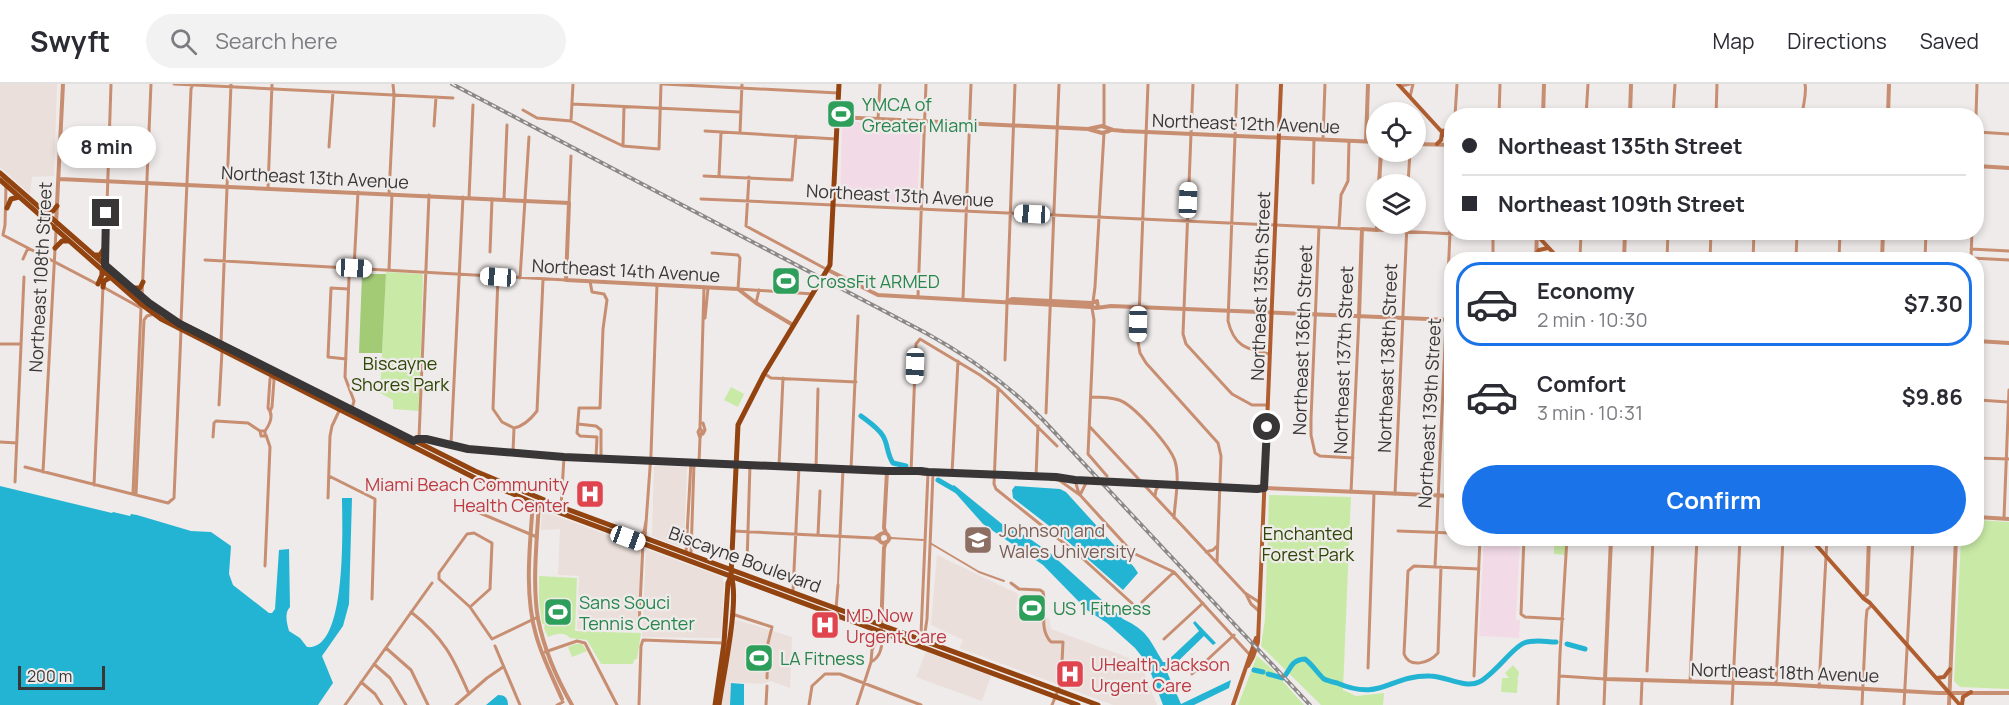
<!DOCTYPE html>
<meta charset="utf-8">
<style>
:root{--surface:#fff;--page:#f2f2f3;--text:#2b2b33;--muted:#7c7c81;--line:#e1e1e2;--accent:#1a73e8}
body{margin:0;font-family:Manrope,sans-serif;background:var(--page);color:var(--text);height:100vh;display:flex;flex-direction:column;font-size:22px;white-space:nowrap}
*{box-sizing:border-box;margin:0}
p{font-size:20px;color:var(--muted)}
.icon{flex:none;width:33px;height:33px;fill:none;stroke:currentColor;stroke-width:2;stroke-linecap:round;stroke-linejoin:round}
.map{position:relative;flex:1;overflow:hidden}
.details{position:absolute;left:1444px;top:168px;width:540px;height:294px;display:flex;flex-direction:column;background:var(--surface);border-radius:24px;box-shadow:0 3px 9px #0003}
.details>*{flex:none}
.top-card{position:absolute;left:1444px;top:24px;width:540px;height:132px;border-radius:24px;box-shadow:0 3px 9px #0003;display:grid;align-content:center;height:132px;padding:0 18px;background:var(--surface)}
.fabs{position:absolute;left:1366px;top:18px;display:grid;gap:12px}
.fabs a{display:grid;place-items:center;width:60px;height:60px;border-radius:50%;background:var(--surface);box-shadow:0 3px 9px #0003;font-size:30px}
.scale{position:absolute;left:18px;bottom:15px;width:87px;box-sizing:border-box;padding-left:6px;border:3px solid #383636;border-top:0;font-size:16px;line-height:21px;white-space:nowrap;color:#383636;-webkit-text-stroke:4px #efebea;paint-order:stroke}
.end{position:absolute;width:27px;height:27px;margin:-14px;border:8px solid #383636;background:#fff;box-shadow:0 0 0 3px #fff}
.from{border-radius:50%}
.bubble{position:absolute;height:42px;border-radius:21px;background:var(--surface);box-shadow:0 3px 9px #0003;font-size:20px;font-weight:700;line-height:42px;text-align:center}
.car{position:absolute;width:18px;height:36px;margin:-18px -9px;border-radius:8px;box-shadow:0 0 4px 2px #0007;background:linear-gradient(#fff 24%,#345 0 40%,#fff 0 76%,#345 0 86%,#fff 0)}
.top-card b{display:flex;align-items:center;gap:21px;height:57px;font-size:22px}
.top-card b+b{border-top:2px solid var(--line)}
.top-card i{width:15px;height:15px;background:var(--text)}
ul{padding:10px 0 0;list-style:none}
li{display:flex;align-items:center;gap:18px;height:84px;margin:0 12px 9px;padding:0 6px;border:3px solid transparent;border-radius:24px}
li div{flex:1}
li b{display:block;font-size:22px}
li em{font-style:normal;font-weight:700}
li.active{border-color:var(--accent)}
li>.icon{width:54px;height:54px;stroke-width:1.5}
.button{display:flex;gap:12px;margin-top:auto;padding:12px 18px}
.button a{flex:1;height:69px;border-radius:36px;background:var(--accent);color:#fff;font-size:24px;font-weight:700;line-height:69px;text-align:center}
header{display:flex;align-items:center;gap:36px;box-sizing:border-box;height:84px;padding:0 30px;background:var(--surface);border-bottom:2px solid var(--line)}
header strong{font-size:28px}
nav{display:flex;gap:33px;margin-inline-start:auto;font-size:21px}
.search{width:420px;height:54px;background:var(--page);display:flex;align-items:center;gap:15px;box-sizing:border-box;padding:0 21px;border-radius:33px;color:var(--muted);font-size:22px}
.map>svg:first-child{display:block}
.built{fill:#eadfda}
.education{fill:#f2dbe7}
.green{fill:#c9eaa6}
.forest{fill:#a3cb76}
.water{fill:#24b4d3}
.lines{fill:none;stroke-linecap:round;stroke-linejoin:round}
.river{stroke:#24b4d3;stroke-width:5}
.pedestrian{stroke:#c88e71;stroke-width:2}
.minor{stroke:#c88e71;stroke-width:3}
.tertiary{stroke:#c88e71;stroke-width:4}
.secondary{stroke:#b05e30;stroke-width:4}
.primary{stroke:#92430f;stroke-width:5}
.rail-casing{stroke:#8b8888;stroke-width:4}
.rail{stroke:#efebea;stroke-width:1.5;stroke-dasharray:4.5;stroke-linecap:butt}
.route{stroke:#383636;stroke-width:8}
.labels{text-anchor:middle;dominant-baseline:central;stroke-width:4.5;stroke-linejoin:round;paint-order:stroke}
.leisure-label{font-size:18px;fill:#27864d;stroke:#efebea;text-anchor:start}
.street-label{font-size:18px;fill:#383636;stroke:#efebea}
.park-label{font-size:18px;fill:#2d4505;stroke:#efebea}
.health-label{font-size:18px;fill:#be3a42;stroke:#efebea;text-anchor:start}
.education-label{font-size:18px;fill:#785e54;stroke:#efebea;text-anchor:start}
</style>
<header>
<strong>Swyft</strong>
<div class="search"><svg class="icon" aria-label="search" viewBox="0 0 24 24"><circle cx="10" cy="10" r="6"/><path d="M15 15l6 6"/></svg>Search here</div>
<nav><a>Map</a><a>Directions</a><a>Saved</a></nav>
</header>
<div class="map">
<svg width="2009" height="621" viewBox="0 0 2009 621">
<rect width="100%" height="100%" fill="#efebea"/>
<path class="built" d="M0,0H57L54,92L32,93L30,110L0,83Z
M654,382L687,383L684,459L680,463L652,452Z
M542,427L641,463L639,546L577,545L579,492L558,491L560,445L541,446Z
M646,465L722,493L724,499L721,554L642,553Z
M937,471L1018,510L1016,526L1033,533L1049,534L1051,545L1140,578L1157,621H1113L959,564L963,556L931,541Z
M737,536L792,553L790,604L771,597L762,600L732,598L730,621H722L735,538Z
M926,568L991,592L982,617L916,593Z"/>
<path class="education" d="M845,37L921,42L917,120L840,117L842,42Z
M1484,454L1519,455L1520,456L1516,536H1520L1519,554L1479,552Z"/>
<path class="green" d="M386,188L422,190L423,192L419,327L393,325V316L380,309Z
M731,303L744,310L738,323L724,316Z
M1269,411L1351,413L1343,606L1356,612L1384,609L1383,621H1321L1261,562L1265,535Z
M1977,436L2009,438V605L1960,603L1954,597L1961,455L1977,454Z
M1554,456H1566V471L1554,470Z
M539,492L577,494L575,547L641,549L637,575L634,576L633,580H601L587,556L570,554C564,547 555,550 548,553L544,544L545,540H542L539,517Z
M575,560H582L587,567L572,573L568,563Z
M1257,572L1271,584L1304,621H1238Z
M1513,581L1519,588L1518,594H1516L1518,595L1517,609L1501,608L1502,594H1509L1505,589Z"/>
<path class="forest" d="M362,190H386L382,269H359Z"/>
<path class="water" d="M954,401L1002,440L1026,452L1050,469L1123,535C1148,547 1149,555 1163,578H1166L1199,547L1193,539L1195,537L1216,559L1213,561L1204,552L1167,588L1181,620L1231,596L1229,604L1194,621H1163L1147,579L1135,564L1107,539L1087,526L1043,481L983,440L951,404Z
M0,402L112,429L113,428L130,432L131,430L137,431L191,447L211,448L231,462L229,490L233,501L269,529H272L275,525L279,466L289,465L290,523C284,529 287,540 289,547L300,554L307,563C348,568 342,439 342,414H352L349,520L343,542L322,572L333,599L318,621H0Z
M1015,402L1060,405L1066,408L1134,483L1138,489L1123,506L1057,448L1013,414L1012,406Z
M731,599L744,600V621H730Z
M498,611C505,611 508,614 508,621H486Z"/>
<g class="lines">
<path class="river" d="M861,332C869,338 878,344 883,352C888,360 887,371 893,379L906,382
M938,396L957,407
M1567,560L1585,565
M1254,586L1263,588
M1268,590L1283,594C1291,586 1290,576 1305,575C1313,581 1317,589 1324,595C1328,597 1333,598 1337,599C1382,618 1389,591 1430,592C1445,592 1466,605 1479,598C1494,591 1513,563 1524,559C1534,555 1546,558 1556,558"/>
<path class="pedestrian" d="M891,454L923,456
M930,459L979,488L1004,497
M838,500L840,452"/>
<path class="minor" d="M174,0L453,14
M663,0L838,9
M1104,0V43
M1148,0L1138,258L1140,269L1146,279L1218,359L1221,372L1217,479
M1193,0L1183,250L1186,260L1232,310L1252,321H1268
M1237,0L1228,237C1234,262 1246,265 1269,270
M1401,2L1410,0
M1410,13L1413,0
M572,20L740,28
M523,26L537,34L571,37L623,62L659,65L661,0
M1455,32L1457,0
M1499,32L1500,0
M1586,32L1588,0
M1673,32L1675,0
M1716,32L1717,0
M1802,32C1803,20 1807,11 1805,0
M1976,32L1977,0
M878,35L880,0
M571,37L573,0
M434,42L436,13
M705,47L836,55
M1977,48L2009,50
M740,49L742,0
M1323,55L1325,0
M623,62L624,23
M329,63L333,8
M704,92L792,96L796,52
M719,92L721,49
M749,93L746,142L826,185
M1313,99L1314,55
M1408,100L1410,68
M6,102L5,141L3,151L97,200
M268,104L272,0
M389,110L394,11L393,0
M469,114L473,21
M504,115L507,41
M701,115L1361,145
M569,119L571,72
M1319,143L1311,335V351L1315,369L1320,372L1353,374
M1339,144L1341,111L1348,97L1349,57
M1377,146L1493,152
M1971,165L2009,167
M490,168L492,115
M712,169L738,171L740,174L738,205L813,210
M1971,174L2009,176
M1971,174L1972,148
M23,175L28,164
M205,176L566,196
M1493,176V152L1497,148
M1580,176L1581,148
M1667,176L1668,148
M1710,176L1711,148
M1753,176L1754,148
M1796,176L1797,148
M1839,176L1840,148
M1925,176L1926,148
M105,181L111,0
M354,184L358,108
M389,186L392,110
M349,193L345,293L354,317L352,324
M498,193L493,325L502,338L514,344C524,342 531,335 537,327L543,196
M520,194L529,53
M590,197L592,208L604,210L607,216L603,245L600,324H579L577,349L580,352L597,353L596,374
M103,203L141,224
M918,212L926,0
M142,213L151,0
M963,215L971,0
M1093,218L1095,203L1104,49
M756,219L759,206
M1092,224L1094,236L1088,370L1107,392
M705,234L708,204
M181,238L191,5L193,0
M221,259L231,0
M0,260H21
M346,275L328,273L331,204L348,205
M1005,276L1015,0
M765,290L771,294L856,298
M998,304L994,400L996,405L1080,472L1135,522
M1091,313C1100,313 1110,313 1119,316C1134,321 1170,362 1175,377C1180,394 1175,416 1174,434
M1979,316L2008,318
M219,321L222,267
M270,327L272,323L274,296L273,294
M1046,329L1059,0
M1977,338L1981,257
M578,340L596,342L601,346V374
M1090,343L1245,509L1259,518
M700,344L704,203
M265,347C270,340 274,331 268,324L270,295L272,291
M703,350L705,346L703,339
M213,353L214,339L216,337L248,339L260,347L261,352H265V347H260
M419,354L429,111
M0,358L17,359
M451,360L463,113
M513,368L514,344
M1977,374L2009,375
M699,378L700,354L698,348L700,344L702,347L700,354
M779,382L783,294
M25,383L168,419L174,414L181,247
M816,384L818,305
M851,385L858,232
M43,388L56,147
M911,388L916,260L920,255L980,291L998,304L1057,362
M952,389L958,277
M329,392L375,415L372,515
M1036,393L1038,342
M1059,396L1080,411L1133,469L1174,488L1250,571
M1075,396L1079,410
M15,398L24,193
M94,401L103,203
M1351,408L1359,232
M133,409L141,225
M136,410L144,236L147,232L154,230
M1395,410L1407,140
M1080,411L1087,397
M1155,412L1156,406L1160,400
M328,414L330,352L332,342L340,325
M561,423L564,373
M475,427L537,453
M2004,434L2009,306
M733,447L874,454L879,456
M1398,447L1452,449
M639,451L644,448L646,437
M818,451L820,407
M840,452L843,385
M645,453L651,370L657,201
M874,454L880,450
M889,454H891
M1524,454L1521,530L1525,533L1563,535
M1206,468L1213,466L1217,462
M686,469L691,378
M691,470L694,379
M747,479L750,381
M265,482L270,363L266,351
M1435,483L1452,104
M1441,483L1438,569C1429,579 1410,585 1404,570L1408,487L1414,482L1479,485
M1011,499L1019,505L1040,506L1043,508C1047,523 1038,545 1051,558H1063L1061,599L1052,621
M838,501L836,525L839,532
M793,507L799,383
M1246,510L1251,520L1259,527
M1142,518L1174,488
M470,523L490,505L492,459L474,449L467,450L439,489V495L470,523L492,555L538,533
M411,528C444,554 453,573 469,610
M732,530L772,543L768,559L767,594
M639,541L643,460
M923,555L921,550L928,389
M924,555L927,535L933,389
M1164,555L1203,519
M495,562L520,621
M386,564L411,586L428,621
M545,568L577,557L585,559L617,621
M871,578C881,573 883,561 881,551
M374,580L390,594L406,621
M1368,584L1374,409
M1647,587L1653,454
M1192,590L1234,551
M1474,592L1480,454
M1560,592L1605,595L1604,621
M361,598L375,610L382,621
M1690,598L1697,454
M1776,600L1783,454
M1819,603L1827,454
M345,621L432,499
M456,621L487,594L503,583
M557,621L563,618
M639,621L641,562L643,556L723,559
M766,621L767,602
M809,621L812,602L825,590H840L921,621
M857,621L871,578L872,566L881,548
M1558,621L1560,570L1567,454
M1641,621L1642,597
M1732,621L1740,454
M1862,621L1866,536L1867,526L1871,522
M1904,621L1913,454"/>
<path class="tertiary" d="M1543,32L1544,0
M1630,32L1631,0
M1888,32L1889,0
M837,33L1088,45L1102,49L1109,47
M1088,45L1102,42L1113,46L1124,47L1377,58
M1366,57L1368,0
M1416,60L1452,61
M1977,82L2009,84
M59,95L569,119L566,196L738,205L756,219L793,241
M1379,100L1381,68
M56,140L63,0
M1536,176L1537,148
M1624,176L1625,148
M1882,176L1883,148
M828,186L878,211L1091,223
M1007,217L1012,215L1092,219
M1098,223L1097,217L1092,219V223L1096,224L1111,222L1452,236
M1359,232L1362,145L1377,146V140
M1977,257L2009,259
M414,357L417,355H426L471,365L564,373L911,388L924,390L928,389L1056,393L1075,396
M912,388L921,387L928,388
M1051,395L1452,412
M533,418C530,461 524,509 536,551C542,573 553,594 562,615
M539,419C537,455 532,500 538,535C544,565 557,595 572,621
M1977,433L2009,435
M879 454a5 5 0 1 1 10 0a5 5 0 1 1-10 0Z
M886,449L884,444L887,387
M1611,454L1605,595L1776,600L1938,609H2009
M1863,513L1867,510L1869,454
M881,548L884,464L886,458
M1949,621L1956,454"/>
<path class="secondary" d="M1398,0L1452,59
M1441,47L1448,46L1452,42
M1437,60L1441,56L1442,49
M1534,148L1560,176
M1536,170L1539,166L1548,164
M1810,454L1864,515
M1863,514L1870,519L1960,621
M1248,582L1253,573L1258,558L1281,0
M1937,594L1944,593L1950,585
M1233,621L1256,554
M1962,621L1963,613L1971,608"/>
<path class="primary" d="M0,89L142,213L167,232L475,387L561,423L1098,621
M0,96L141,220L161,235L473,393L539,421L1078,621
M7,124L11,115L19,113
M45,129L53,127L57,122
M55,164L62,157H68
M94,171H100L105,163
M98,200L102,191V186
M103,203L104,197L111,193
M132,204H140L143,198
M715,621L724,559L728,499L731,492L738,341L764,290L830,181L839,0
M719,621C723,592 740,516 731,492"/>
<g class="rail-casing">
<path id="rail" d="M452,0L924,248C968,272 1008,300 1044,337L1310,621"/>
</g>
<use href="#rail" class="rail"/>
</g>
<g class="lines">
<path class="route" d="M106,129L105,181L149,219L180,240L414,357L417,355H426L468,365L564,373L887,387H921L928,388L1056,393L1075,396L1257,405L1264,404L1267,343"/>
</g>
<defs>
<g id="stadium-square" transform="scale(1.5)"><rect x="-9" y="-9" width="18" height="18" rx="4" fill="#2e9e5b" stroke="#efebea"/><path d="M0-5a6.5 5 0 1 0 0 10a6.5 5 0 1 0 0-10ZM-3.5-1.8h7v3.6h-7Z" fill="#fff"/></g>
<g id="hospital-square" transform="scale(1.5)"><rect x="-9" y="-9" width="18" height="18" rx="4" fill="#e0444e" stroke="#efebea"/><path d="M-5-5h3v3.5h4V-5h3V5h-3V1.5h-4V5h-3Z" fill="#fff"/></g>
<g id="university-square" transform="scale(1.5)"><rect x="-9" y="-9" width="18" height="18" rx="4" fill="#8d6e63" stroke="#efebea"/><path d="M0-5L7-2L0 1L-7-2ZM-4 1L0 2.5L4 1V4Q0 6-4 4Z" fill="#fff"/></g>
</defs>
<g fill-rule="evenodd">
<use href="#stadium-square" x="841" y="30"/>
<use href="#stadium-square" x="786" y="197"/>
<use href="#hospital-square" x="590" y="410"/>
<use href="#university-square" x="978" y="456"/>
<use href="#stadium-square" x="1032" y="524"/>
<use href="#stadium-square" x="558" y="528"/>
<use href="#hospital-square" x="825" y="541"/>
<use href="#stadium-square" x="759" y="574"/>
<use href="#hospital-square" x="1070" y="590"/>
</g>
<g class="labels">
<g class="leisure-label">
<text x="862" y="20">YMCA of<tspan x="862" dy="21">Greater Miami</tspan></text>
<text x="807" y="197">CrossFit ARMED</text>
<text x="579" y="518">Sans Souci<tspan x="579" dy="21">Tennis Center</tspan></text>
<text x="1053" y="524">US 1 Fitness</text>
<text x="780" y="574">LA Fitness</text>
</g>
<g class="street-label">
<text transform="translate(1246 39) rotate(2)">Northeast 12th Avenue</text>
<text transform="translate(315 93) rotate(3)">Northeast 13th Avenue</text>
<text transform="translate(900 111) rotate(3)">Northeast 13th Avenue</text>
<text transform="translate(626 186) rotate(3)">Northeast 14th Avenue</text>
<text transform="translate(40 193) rotate(-87)">Northeast 108th Street</text>
<text transform="translate(1260 202) rotate(-88)">Northeast 135th Street</text>
<text transform="translate(1302 256) rotate(-88)">Northeast 136th Street</text>
<text transform="translate(1387 274) rotate(-88)">Northeast 138th Street</text>
<text transform="translate(1343 276) rotate(-88)">Northeast 137th Street</text>
<text transform="translate(1429 329) rotate(-87)">Northeast 139th Street</text>
<text transform="translate(745 475) rotate(20)">Biscayne Boulevard</text>
<text transform="translate(1785 588) rotate(2)">Northeast 18th Avenue</text>
</g>
<g class="park-label">
<text x="400" y="279">Biscayne<tspan x="400" dy="21">Shores Park</tspan></text>
<text x="1308" y="449">Enchanted<tspan x="1308" dy="21">Forest Park</tspan></text>
</g>
<g class="health-label">
<text x="569" y="400" text-anchor="end">Miami Beach Community<tspan x="569" dy="21">Health Center</tspan></text>
<text x="846" y="531">MD Now<tspan x="846" dy="21">Urgent Care</tspan></text>
<text x="1091" y="580">UHealth Jackson<tspan x="1091" dy="21">Urgent Care</tspan></text>
</g>
<g class="education-label">
<text x="999" y="446">Johnson and<tspan x="999" dy="21">Wales University</tspan></text>
</g>
</g>
</svg>
<div class="fabs">
<a><svg class="icon" aria-label="locate" viewBox="0 0 24 24"><circle cx="12" cy="12" r="6"/><path d="M12 2v4M12 18v4M2 12h4M18 12h4"/></svg></a>
<a><svg class="icon" aria-label="layers" viewBox="0 0 24 24"><path d="M12 4l9 5-9 5-9-5zM3 14l9 5 9-5"/></svg></a>
</div>
<div class="scale">200 m</div>
<i class="end from" style="left:1267px;top:343px"></i>
<i class="end" style="left:106px;top:129px"></i>
<div class="bubble" style="left:57px;top:42px;width:99px">8 min</div>
<i class="car" style="left:1188px;top:116px;rotate:2deg"></i>
<i class="car" style="left:1032px;top:130px;rotate:273deg"></i>
<i class="car" style="left:354px;top:184px;rotate:93deg"></i>
<i class="car" style="left:498px;top:193px;rotate:274deg"></i>
<i class="car" style="left:1138px;top:240px;rotate:181deg"></i>
<i class="car" style="left:915px;top:282px;rotate:182deg"></i>
<i class="car" style="left:628px;top:454px;rotate:110deg"></i>
<div class="top-card">
<b><i class="from"></i>Northeast 135th Street</b>
<b><i></i>Northeast 109th Street</b>
</div>
<section class="details">
<ul>
<li class="active"><svg class="icon" aria-label="car" viewBox="0 0 24 24"><path d="M5 17H2v-5l4-1 3-4h7l3 4 3 1v5h-3M9 17h6M6 11h13"/><circle cx="7" cy="17" r="2"/><circle cx="17" cy="17" r="2"/></svg><div><b>Economy</b><p>2 min · 10:30</p></div><em>$7.30</em></li>
<li><svg class="icon" aria-label="car" viewBox="0 0 24 24"><path d="M5 17H2v-5l4-1 3-4h7l3 4 3 1v5h-3M9 17h6M6 11h13"/><circle cx="7" cy="17" r="2"/><circle cx="17" cy="17" r="2"/></svg><div><b>Comfort</b><p>3 min · 10:31</p></div><em>$9.86</em></li>
</ul>
<div class="button"><a>Confirm</a></div>
</section>
</div>
